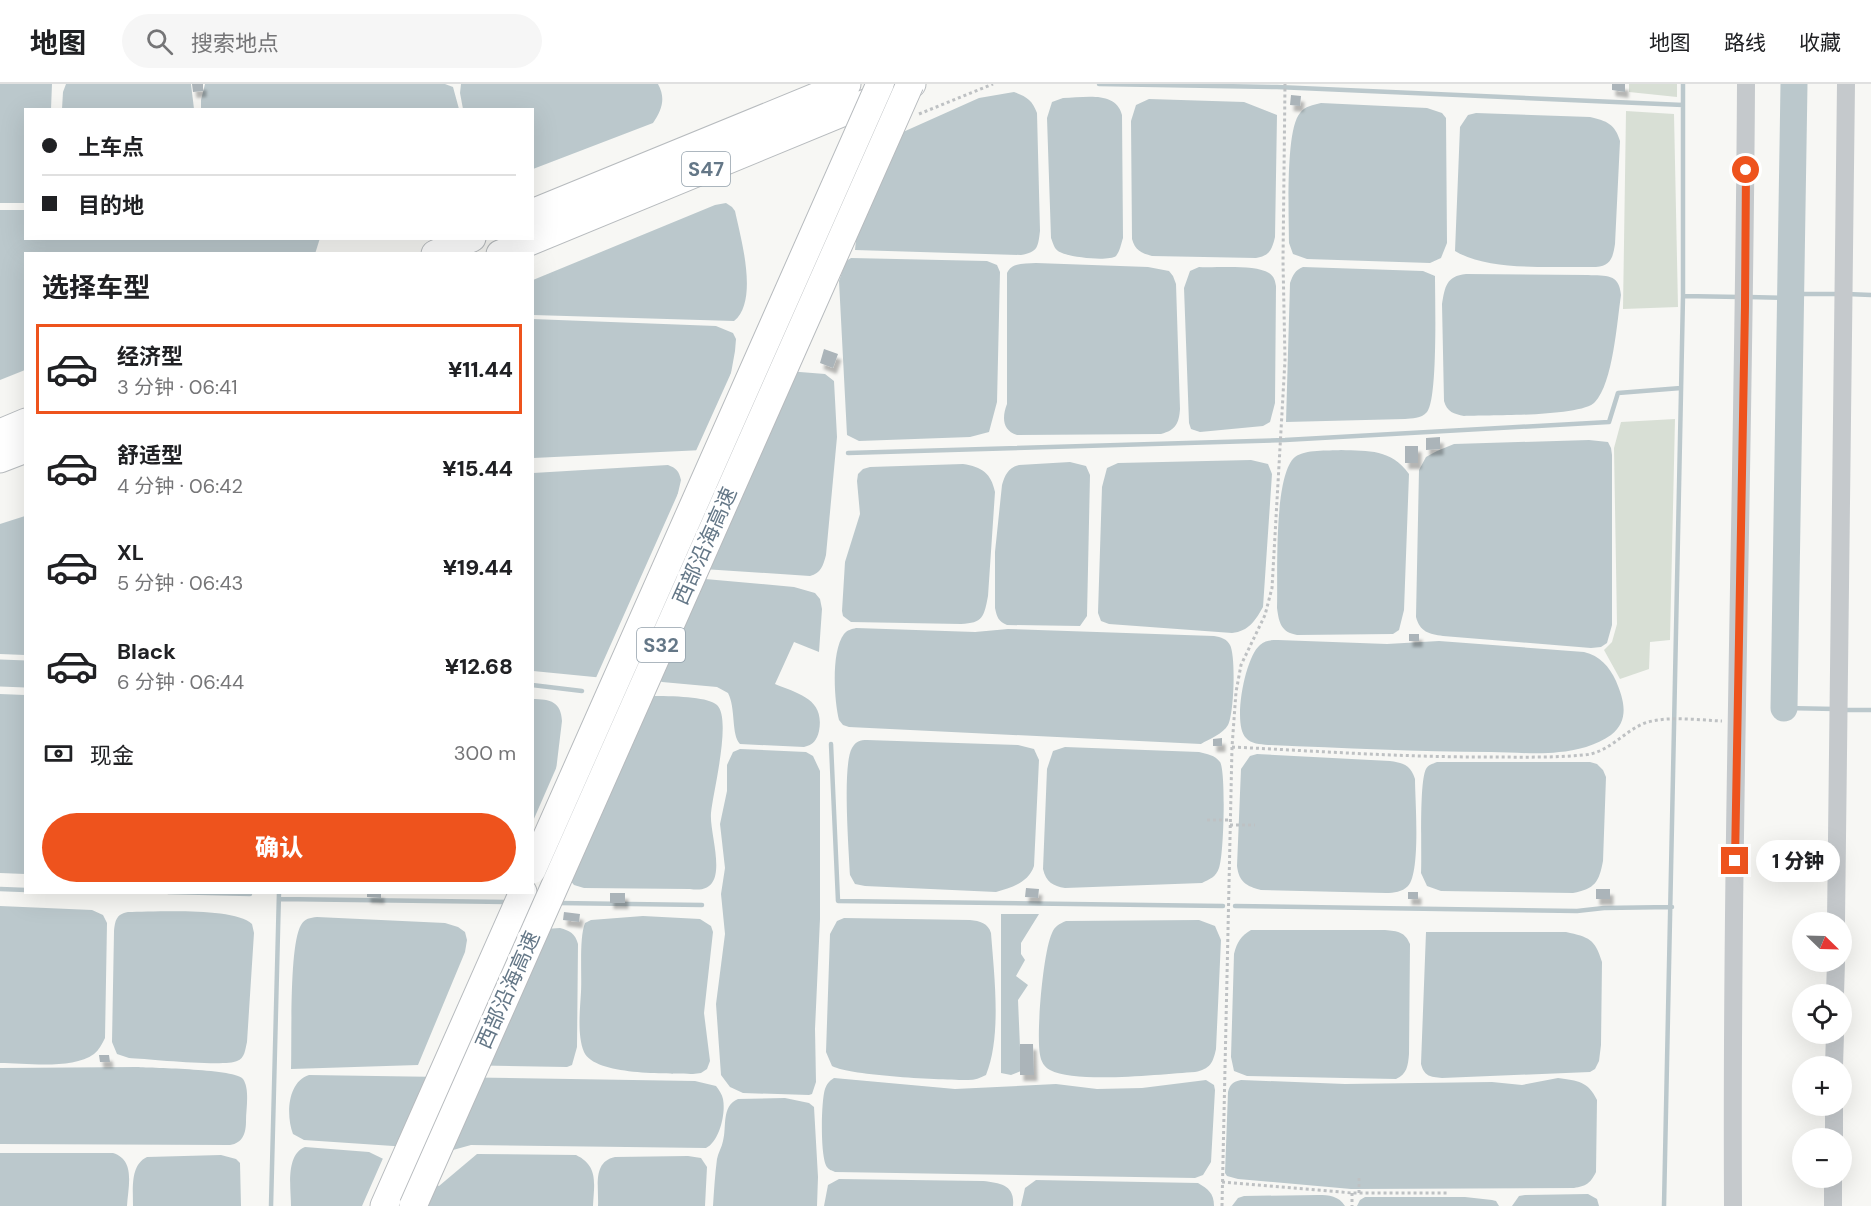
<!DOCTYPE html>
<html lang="zh">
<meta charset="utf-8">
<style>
:root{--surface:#fff;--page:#f6f6f6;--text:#202124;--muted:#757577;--line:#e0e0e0;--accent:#ee531d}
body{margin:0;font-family:"DM Sans","Noto Sans SC",sans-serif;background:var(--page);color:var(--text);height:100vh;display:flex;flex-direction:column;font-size:22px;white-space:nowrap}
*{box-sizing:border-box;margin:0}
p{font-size:20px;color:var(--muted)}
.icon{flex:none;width:33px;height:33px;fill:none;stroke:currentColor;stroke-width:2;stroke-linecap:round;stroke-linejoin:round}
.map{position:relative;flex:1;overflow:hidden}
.drawer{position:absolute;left:24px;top:168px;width:510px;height:642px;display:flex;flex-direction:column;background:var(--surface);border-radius:0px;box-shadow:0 6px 24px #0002}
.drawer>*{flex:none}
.top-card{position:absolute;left:24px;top:24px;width:510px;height:132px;border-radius:0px;box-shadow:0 6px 24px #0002;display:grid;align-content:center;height:132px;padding:0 18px;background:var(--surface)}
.needle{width:39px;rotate:113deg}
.buttons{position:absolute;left:1792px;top:828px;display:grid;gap:12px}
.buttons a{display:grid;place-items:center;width:60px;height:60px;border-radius:50%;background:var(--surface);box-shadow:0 6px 24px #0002;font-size:30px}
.end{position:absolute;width:27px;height:27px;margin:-14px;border:8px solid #ee531d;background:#fff;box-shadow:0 0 0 3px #fff}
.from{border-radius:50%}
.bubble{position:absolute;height:42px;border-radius:21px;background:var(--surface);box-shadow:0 6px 24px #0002;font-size:20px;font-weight:800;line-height:42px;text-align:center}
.top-card b{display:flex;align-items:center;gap:21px;height:57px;font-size:22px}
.top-card b+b{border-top:2px solid var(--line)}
.top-card i{width:15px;height:15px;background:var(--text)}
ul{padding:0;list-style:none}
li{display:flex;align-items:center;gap:18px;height:90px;margin:0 12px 9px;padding:0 6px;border:3px solid transparent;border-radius:0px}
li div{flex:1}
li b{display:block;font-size:22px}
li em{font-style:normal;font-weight:800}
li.active{border-color:var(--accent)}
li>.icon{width:54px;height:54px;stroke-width:1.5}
h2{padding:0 18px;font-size:27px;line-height:72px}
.pay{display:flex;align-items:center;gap:15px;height:66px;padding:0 18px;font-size:22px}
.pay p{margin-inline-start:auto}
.cta{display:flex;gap:12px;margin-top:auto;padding:12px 18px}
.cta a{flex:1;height:69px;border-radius:36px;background:var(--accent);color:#fff;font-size:24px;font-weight:800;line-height:69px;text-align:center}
header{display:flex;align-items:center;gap:36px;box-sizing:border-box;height:84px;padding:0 30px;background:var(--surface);border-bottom:2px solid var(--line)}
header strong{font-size:28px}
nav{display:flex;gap:33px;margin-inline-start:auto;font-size:21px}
.search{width:420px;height:54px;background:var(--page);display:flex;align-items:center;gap:15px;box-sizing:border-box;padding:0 21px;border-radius:33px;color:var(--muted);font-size:22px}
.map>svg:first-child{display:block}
.green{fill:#d8dfd5}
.water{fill:#bbc8cc}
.pier{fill:#f7f7f4}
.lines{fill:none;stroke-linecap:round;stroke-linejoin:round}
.stream{stroke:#bbc8cc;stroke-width:4.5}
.river{stroke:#bbc8cc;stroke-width:27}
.building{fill:#abb4b9;filter:url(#shadow)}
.highway-casing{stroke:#b7bbbe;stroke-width:29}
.path{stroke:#bec1c3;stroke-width:3;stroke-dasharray:3 3;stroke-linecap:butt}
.minor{stroke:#c5c9cc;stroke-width:18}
.highway{stroke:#fff;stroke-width:27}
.highway-bridge-casing{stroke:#b7bbbe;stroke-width:29;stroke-linecap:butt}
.highway-bridge{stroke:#fff;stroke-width:27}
.route{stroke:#ee531d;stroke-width:8}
.labels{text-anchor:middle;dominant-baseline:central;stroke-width:6;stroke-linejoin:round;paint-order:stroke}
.shield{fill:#fff;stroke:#92a0ab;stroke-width:1.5}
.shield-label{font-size:20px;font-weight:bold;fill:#647787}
.street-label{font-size:21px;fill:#647787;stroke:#fff}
</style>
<header>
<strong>地图</strong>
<div class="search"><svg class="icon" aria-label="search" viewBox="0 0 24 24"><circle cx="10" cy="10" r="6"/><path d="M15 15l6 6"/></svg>搜索地点</div>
<nav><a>地图</a><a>路线</a><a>收藏</a></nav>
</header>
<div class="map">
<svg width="1871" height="1122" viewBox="0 0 1871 1122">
<defs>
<filter id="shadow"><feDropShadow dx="3.5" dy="6" stdDeviation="1.5" flood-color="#0004"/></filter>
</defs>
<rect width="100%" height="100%" fill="#f7f7f4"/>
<path class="green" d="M1629,0H1677V13L1629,8Z
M1626,27L1674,30L1678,223L1623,225Z
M1675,335L1670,556L1650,558L1649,585L1620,595L1604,566L1612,558L1617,540L1614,364L1621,338Z"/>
<path class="water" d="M0,0H52L51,25L26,26L25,119H0Z
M66,0H191L194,25H62L63,8Z
M205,0H445L453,3L459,25H201V16Z
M461,0H658C666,14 662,26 653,39L533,85L532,26L463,25L460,9Z
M1014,8C1027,13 1032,16 1037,29L1040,147C1038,163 1038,168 1021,171L855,166L865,65L979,14Z
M1063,14C1083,14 1116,6 1122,31L1123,154C1121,160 1120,167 1116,172C1108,178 1066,173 1058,167C1054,164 1053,159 1051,154L1047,34L1052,18Z
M1149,15L1244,18L1277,31L1275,153C1272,166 1269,172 1256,174L1152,172C1141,169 1135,166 1132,155L1131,37L1136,21Z
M1321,19L1427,24L1442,29L1446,34L1447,159L1441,174L1430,179L1307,175L1293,170L1289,159C1289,133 1285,46 1300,29C1305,22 1313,21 1321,19Z
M1476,29L1590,33C1607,37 1615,40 1620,57L1615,160C1613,173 1611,182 1596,183C1555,182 1490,188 1455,167L1460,43L1468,31Z
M726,119L732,123L735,127C741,155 759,217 734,237L533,231V196L715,121Z
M0,126H25L26,154H320L315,170H26L25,286L0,296Z
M851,174L987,177L997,181L1000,188L997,318L989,348L970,353L859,357L847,351L839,197L846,177Z
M1036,179L1148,183L1169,187L1173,192L1176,200L1180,325C1179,339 1176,346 1161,350L1017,351C1002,346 1002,333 1007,320V189C1012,178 1025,180 1036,179Z
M1199,183C1216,184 1255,180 1269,189C1274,192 1275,196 1276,202L1275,319L1270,338L1263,342L1200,348L1191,345L1189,339L1184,204L1190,187Z
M1303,183L1423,187L1435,192C1435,215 1438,315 1427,328C1421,335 1412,334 1405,335L1286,338L1290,199C1293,191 1295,186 1303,183Z
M1466,190L1588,191C1606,192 1619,189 1621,211C1617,238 1613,299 1595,318C1582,333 1488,331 1464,332C1454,330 1447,328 1444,317L1442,220C1445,203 1446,192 1466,190Z
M532,235L716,242L733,249L736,255L735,267L721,345L703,366L533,374Z
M761,285L825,290L834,297L837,353L826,471C823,482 821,489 810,492L688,484Z
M1589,356L1608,358L1611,364L1612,371V541L1607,559L1601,563L1591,564L1443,552C1429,550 1420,548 1416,533L1419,386L1426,373L1437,367L1454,360Z
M1341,366C1369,367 1391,365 1409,390L1404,526L1399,546L1393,550L1297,551C1281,548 1279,539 1277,524C1278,494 1273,391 1295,373C1306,365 1327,367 1341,366Z
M1251,376L1268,380L1272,390L1263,523C1255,537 1249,547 1232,549L1109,540L1101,537L1098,529L1102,403L1107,384L1118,379Z
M1070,378L1086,382L1090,391L1087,532L1080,542L1007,541C998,537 997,533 995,524V468L1002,401C1005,391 1008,384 1019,381Z
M963,380C982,383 991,389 995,408L988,512C984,533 983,539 961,540L851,538L843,532L842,527L845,478L860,430L857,397L858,390L863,385L870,383Z
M668,381C676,384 679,387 681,396L635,597L533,587V389Z
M25,432V571L0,570V440Z
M694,494L794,503L815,509L820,515L822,525L819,568L794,558L775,600C799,610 825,615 819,647C817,656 813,661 804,663L740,660C731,651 736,624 728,609L717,603L662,598L655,594Z
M856,544L975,548L1008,545L1214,552C1221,553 1227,555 1230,561C1236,572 1234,630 1228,641C1223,650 1209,655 1201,660L849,643L843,641L839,636C834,616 831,567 844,550C847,546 852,545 856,544Z
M1278,556L1387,560L1439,557L1584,568C1600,572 1609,582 1616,597C1624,616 1630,636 1611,651C1597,661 1576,667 1559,668C1537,671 1514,668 1491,668C1417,668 1342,664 1268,661C1260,660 1251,660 1246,654C1232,641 1245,573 1260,561C1265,556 1271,556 1278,556Z
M0,610L25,611V790L0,789Z
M603,613C624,613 703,608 717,621C732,635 713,708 711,729C709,753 734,812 690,805L584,804L574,801L569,795Z
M532,615C551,615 561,618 562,637L543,794H532Z
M867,656L1018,661L1034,665L1039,676L1034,782C1028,799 1012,803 996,808L865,802L855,800L850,791C849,767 842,681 852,664C856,657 860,656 867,656Z
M1065,663L1199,668C1207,670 1215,671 1220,678C1226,686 1224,772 1219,784C1216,793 1210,795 1202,799L1065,804C1053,802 1046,798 1043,785L1047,685L1053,667Z
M740,665L806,668L813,672L820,687V835L815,945L816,998L812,1010L809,1011L743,1009L730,1003L721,991L716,920L725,850L721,810L725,784L720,740L727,707V681L733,668Z
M1257,670L1390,677C1403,679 1411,681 1415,695C1415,716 1421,788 1408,802C1402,808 1394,809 1386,809L1261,806C1246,802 1239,798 1237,782L1241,685L1250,672Z
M1437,678H1590L1597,680L1603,686L1606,693L1603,777C1599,798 1595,805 1573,809L1441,807L1427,802L1421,789C1422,770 1419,698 1426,685C1428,681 1432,680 1437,678Z
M0,822L92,826L103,831L107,839L105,954C102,960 99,966 94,970C72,986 26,979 0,979Z
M128,828C155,828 234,823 252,840L254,849L247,958C245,966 245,974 237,977C225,983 148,975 129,974L117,970L112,958L114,848C115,837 116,830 128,828Z
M1001,830H1039L1021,859V870L1025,876L1016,892L1028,901L1018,916L1021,987L1011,991L1001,989Z
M643,832L700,835L711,842L713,848L704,929L710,977L707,985L701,989L693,990C668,989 595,992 584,968C577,951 580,926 581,908C582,890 579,854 585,839L591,836Z
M317,833L445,839L458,843L465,848L467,856L465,868L418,981L291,985C292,956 289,861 301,841C305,834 310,834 317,833Z
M844,834L970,836C980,837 988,839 991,849C994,890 1002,952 986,991C980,994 975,996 968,996C943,996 851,992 832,982L826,968L830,850L837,837Z
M1199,836L1215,842L1221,856L1216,965C1213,979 1210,985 1195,988C1163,990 1076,1000 1050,986C1044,983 1041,977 1040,971C1036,950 1043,868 1052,849C1055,842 1059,840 1066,837Z
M560,844C570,847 575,849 578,860L577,963L572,981L567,983L455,981L545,845Z
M1251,846H1385C1398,847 1405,848 1410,860L1409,970C1408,982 1407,990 1396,995L1247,992L1234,987L1231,973L1234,870C1237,858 1241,852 1251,846Z
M1426,848H1566C1589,853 1595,855 1602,878L1601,961L1599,977L1595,985L1590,988L1442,994C1430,993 1424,992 1421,980Z
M137,983C153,984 237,985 243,995C250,1005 246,1025 246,1037C246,1049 243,1059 230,1061L0,1060V984Z
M309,991L695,997L716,1002C719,1006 722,1010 723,1015C726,1030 719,1058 706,1064L471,1061L453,1066L304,1056L293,1050C286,1032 287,998 309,991Z
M834,994L955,1005L1056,1000L1097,1005L1142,1004L1206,996L1214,1001L1215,1006L1211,1078L1203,1091L1195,1094L835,1088C831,1086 829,1086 827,1083C820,1074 821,1017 825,1005C827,1000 829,997 834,994Z
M1558,994C1578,997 1588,997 1597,1016L1596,1088C1590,1100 1586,1102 1574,1104L1351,1105L1238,1095L1227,1092L1225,1089L1228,1008C1230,1000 1233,998 1241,996L1345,1000L1492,998L1522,1001Z
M785,1014L809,1019L814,1023L818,1093L817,1122H713C714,1106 715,1090 717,1075C718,1069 722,1063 723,1057C727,1043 721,1022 738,1015Z
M305,1063L369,1068L439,1102L477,1070L576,1071C599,1082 594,1100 593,1122H291C291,1105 285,1071 305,1063Z
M0,1069H113C136,1076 128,1103 127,1122H0Z
M221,1071L236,1075L240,1079L241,1122H133C133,1105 130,1081 147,1073Z
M615,1073L688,1072L701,1074L707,1083L705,1122H598C599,1103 592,1078 615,1073Z
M839,1095L983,1097C1001,1099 1015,1101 1013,1122H824L828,1101Z
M1036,1096L1198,1099C1208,1105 1214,1109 1214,1122H1021L1025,1104Z
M1588,1110L1597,1115L1599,1122H1512L1519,1112L1525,1111Z
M1318,1111C1329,1111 1339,1112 1345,1122H1232L1238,1114L1244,1112Z
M1365,1113H1465L1492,1116L1496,1117L1499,1122H1357L1360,1116Z"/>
<path class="pier" d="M736,278L724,346L704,369H695Z
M684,396L638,598L635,600L595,596Z
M561,673L546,794L544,797H532L533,737Z
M384,1072L437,1098L426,1122H362Z"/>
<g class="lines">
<path class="stream" d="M1099,0L1277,3L1683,21
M1791,210H1839
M1847,210L1871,211
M1683,212L1740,213
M1748,213L1791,214
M848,369L1285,356L1609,338L1618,309L1681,304
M532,601L582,607
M1784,624L1836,625
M1844,626H1871
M831,660L838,817L1223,822
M0,805L26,806
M168,808L250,810
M279,815L507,818
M558,819L702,821
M1235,822L1577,827L1604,824L1672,823
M271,1122L279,808
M1664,1122L1683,212V0"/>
<path class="river" d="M0,589L26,590
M1784,624L1794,0"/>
</g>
<path class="building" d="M192,0H203V7L193,8Z
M1612,0H1625V8L1612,6Z
M1291,11L1301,12L1300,22L1290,21Z
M824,265L838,270L833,284L820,279Z
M1440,353V365L1426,366V354Z
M1405,362H1418V379H1405Z
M1409,550H1419V557H1409Z
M1222,654V662H1213V655Z
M1026,804L1039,805L1038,814L1025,813Z
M1596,805H1610V815H1596Z
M367,808H381V814L367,813Z
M1408,808H1418V815H1408Z
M610,809H625V819H610Z
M564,828L580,830L579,838L563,836Z
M1020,960H1033L1034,991H1020Z
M99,971H109L110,978H100Z"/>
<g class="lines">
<g class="highway-casing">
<path id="highway" d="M532,129L847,0
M435,170L472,154
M500,170L912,0
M0,349L26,338
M0,375L26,365
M384,1122L523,808"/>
</g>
<path class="path" d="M919,30L993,0
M1232,663C1316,667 1400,673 1484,673C1517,673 1551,674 1584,671C1610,669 1625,645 1648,638C1671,632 1698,636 1722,637
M1207,736H1230
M1230,741H1255
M1222,1098L1352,1109H1447
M1352,1109V1122
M1359,1109V1094
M1222,1122L1232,663L1236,608L1241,581L1265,531L1272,504L1285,276L1283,177L1285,0"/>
<path class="minor" d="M1836,838L1846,0
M1835,910L1836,878
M1834,982L1835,950
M1834,1054V1022
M1733,1122C1731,748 1744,374 1746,0
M1833,1122V1094"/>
<use href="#highway" class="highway"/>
<g class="highway-bridge-casing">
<path id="highway-bridge" d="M532,786L880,0
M413,1122L910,0"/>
</g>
<use href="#highway-bridge" class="highway-bridge"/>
</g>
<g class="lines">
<path class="route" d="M1735,777L1745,222L1746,86"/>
</g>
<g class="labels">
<g class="shield">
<rect x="682" y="68" width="48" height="34" rx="4.5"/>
<rect x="637" y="544" width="48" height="34" rx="4.5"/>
</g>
<g class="shield-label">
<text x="706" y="85">S47</text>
<text x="661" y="561">S32</text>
</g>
<g class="street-label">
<text transform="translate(705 462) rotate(-66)">西部沿海高速</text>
<text transform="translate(508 906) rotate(-66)">西部沿海高速</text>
</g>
</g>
</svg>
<div class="buttons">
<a><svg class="needle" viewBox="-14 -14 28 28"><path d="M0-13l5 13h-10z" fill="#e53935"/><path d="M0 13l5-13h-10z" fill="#757577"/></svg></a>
<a><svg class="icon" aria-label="locate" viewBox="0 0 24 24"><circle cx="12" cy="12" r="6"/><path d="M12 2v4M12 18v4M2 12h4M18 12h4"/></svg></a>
<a>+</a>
<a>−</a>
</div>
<i class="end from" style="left:1746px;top:86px"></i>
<i class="end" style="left:1735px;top:777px"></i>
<div class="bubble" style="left:1756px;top:756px;width:84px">1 分钟</div>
<div class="top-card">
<b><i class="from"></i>上车点</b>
<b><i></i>目的地</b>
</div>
<section class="drawer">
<h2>选择车型</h2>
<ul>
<li class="active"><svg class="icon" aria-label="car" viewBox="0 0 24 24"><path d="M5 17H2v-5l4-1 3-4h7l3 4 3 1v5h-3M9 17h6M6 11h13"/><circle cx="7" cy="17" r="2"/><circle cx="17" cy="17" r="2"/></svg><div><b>经济型</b><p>3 分钟 · 06:41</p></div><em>¥11.44</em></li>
<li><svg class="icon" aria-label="car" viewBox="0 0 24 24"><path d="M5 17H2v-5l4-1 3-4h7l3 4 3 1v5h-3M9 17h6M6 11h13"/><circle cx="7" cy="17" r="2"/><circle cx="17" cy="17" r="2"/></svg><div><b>舒适型</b><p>4 分钟 · 06:42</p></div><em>¥15.44</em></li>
<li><svg class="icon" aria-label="car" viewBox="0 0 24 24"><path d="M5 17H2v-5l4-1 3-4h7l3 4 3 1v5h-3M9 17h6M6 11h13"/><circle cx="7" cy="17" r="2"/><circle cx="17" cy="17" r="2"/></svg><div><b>XL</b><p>5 分钟 · 06:43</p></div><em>¥19.44</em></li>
<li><svg class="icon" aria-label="car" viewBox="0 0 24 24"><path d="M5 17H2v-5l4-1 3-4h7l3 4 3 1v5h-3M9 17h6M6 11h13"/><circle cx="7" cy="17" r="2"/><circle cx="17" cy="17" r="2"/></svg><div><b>Black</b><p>6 分钟 · 06:44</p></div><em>¥12.68</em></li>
</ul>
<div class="pay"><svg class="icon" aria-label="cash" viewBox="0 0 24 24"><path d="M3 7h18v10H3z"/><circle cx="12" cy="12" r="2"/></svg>现金<p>300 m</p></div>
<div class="cta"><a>确认</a></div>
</section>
</div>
